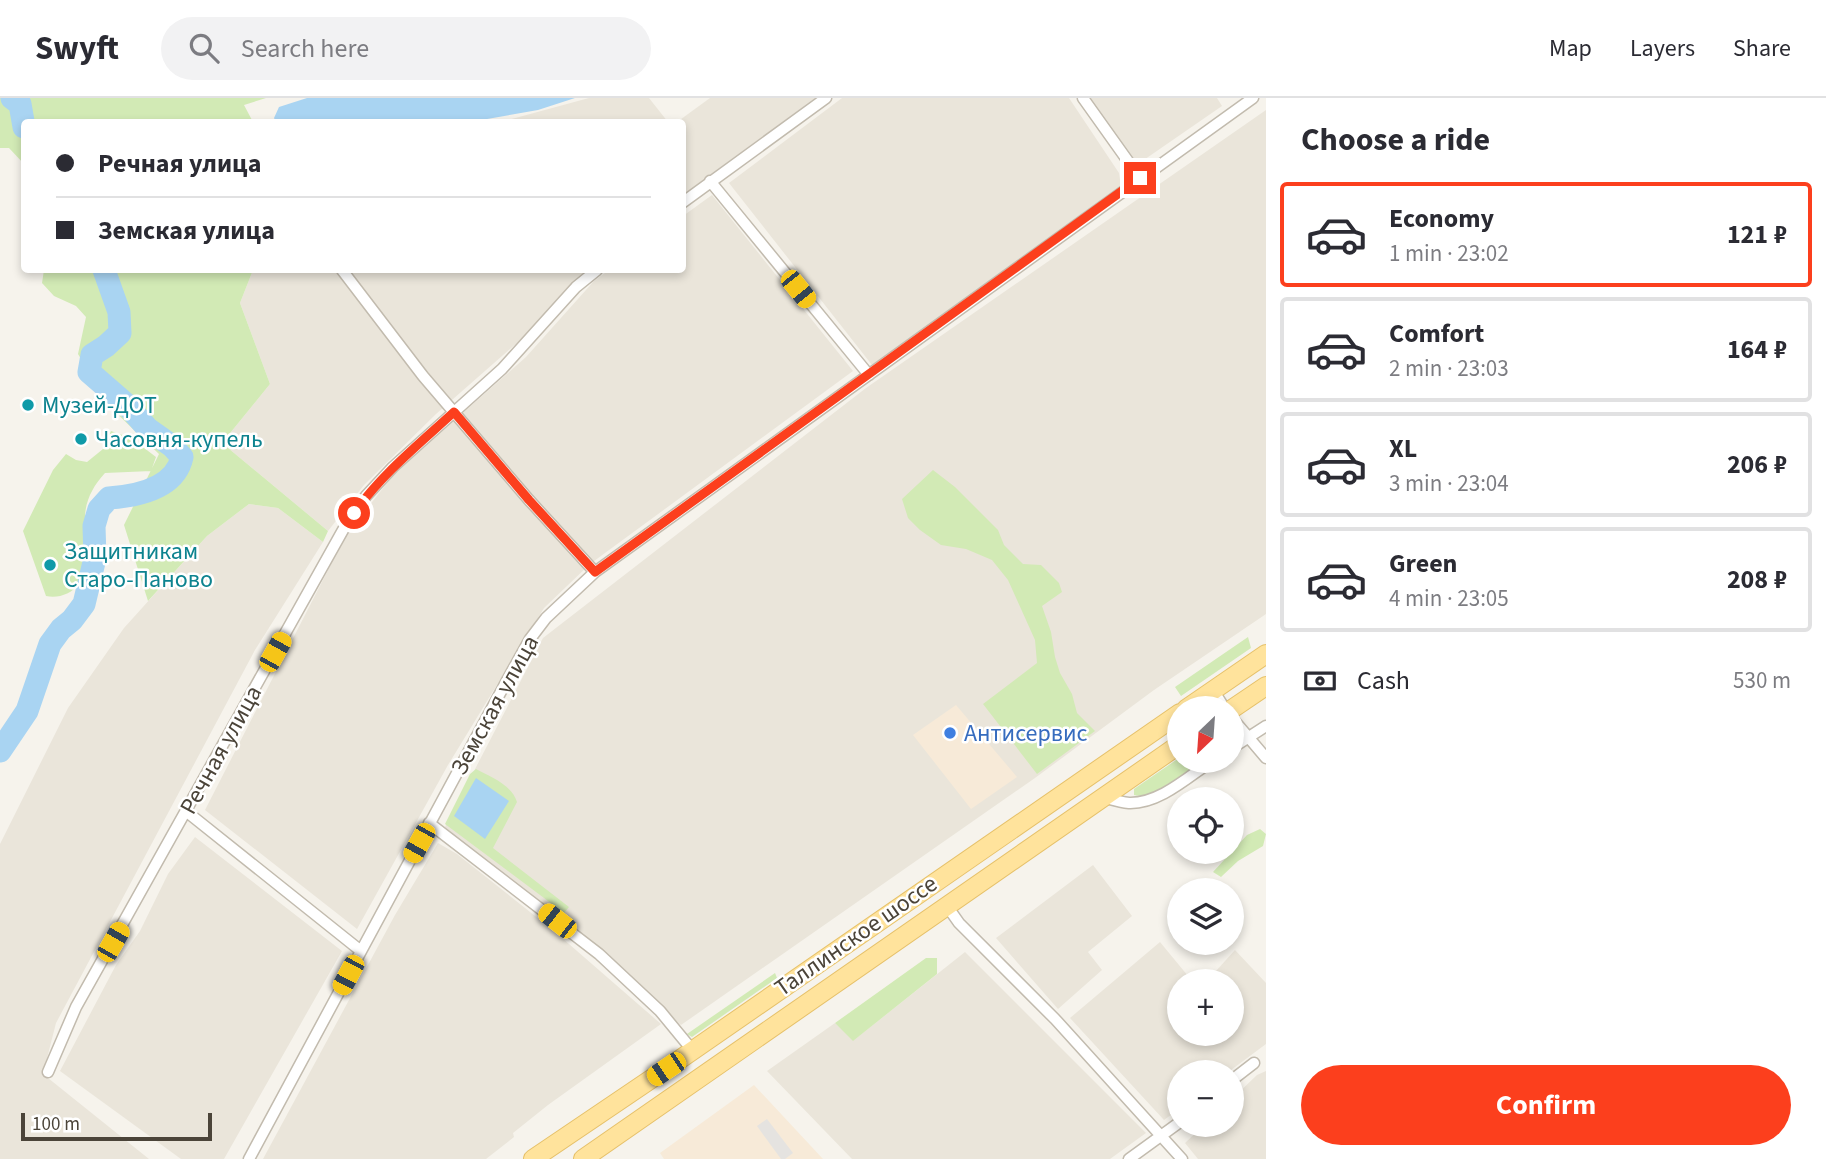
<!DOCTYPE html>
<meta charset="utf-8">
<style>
:root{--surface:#fff;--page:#f2f2f3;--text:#2b2b33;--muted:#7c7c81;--line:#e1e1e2;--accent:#fc3f1d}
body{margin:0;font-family:"Source Sans 3",sans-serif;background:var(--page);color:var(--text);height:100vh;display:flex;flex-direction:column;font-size:26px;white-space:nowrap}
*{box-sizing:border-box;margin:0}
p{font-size:23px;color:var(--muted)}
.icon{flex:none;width:38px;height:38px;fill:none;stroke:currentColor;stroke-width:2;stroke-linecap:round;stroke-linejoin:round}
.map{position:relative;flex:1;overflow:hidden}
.side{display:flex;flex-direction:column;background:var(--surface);width:560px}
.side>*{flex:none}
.hud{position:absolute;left:21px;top:21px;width:665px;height:154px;border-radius:7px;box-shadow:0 4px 10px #0003;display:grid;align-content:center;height:154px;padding:0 35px;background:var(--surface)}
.needle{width:46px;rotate:205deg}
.controls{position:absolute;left:1167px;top:598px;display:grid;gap:14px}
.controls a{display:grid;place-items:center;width:77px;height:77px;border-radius:50%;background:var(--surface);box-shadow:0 4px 10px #0003;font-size:35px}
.scale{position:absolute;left:21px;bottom:18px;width:191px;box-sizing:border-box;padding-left:7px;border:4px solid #4b4439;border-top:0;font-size:19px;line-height:24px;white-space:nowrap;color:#4b4439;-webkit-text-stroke:5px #fff;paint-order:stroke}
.end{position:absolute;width:32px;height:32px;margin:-16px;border:9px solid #fc3f1d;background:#fff;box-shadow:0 0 0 4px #fff}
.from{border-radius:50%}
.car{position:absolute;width:21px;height:42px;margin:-21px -10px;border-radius:9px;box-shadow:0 0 5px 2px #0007;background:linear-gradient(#f5c518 24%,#345 0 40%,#f5c518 0 76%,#345 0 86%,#f5c518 0)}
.hud b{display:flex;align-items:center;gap:24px;height:66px;font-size:26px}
.hud b+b{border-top:2px solid var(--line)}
.hud i{width:18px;height:18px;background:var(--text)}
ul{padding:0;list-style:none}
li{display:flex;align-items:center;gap:21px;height:105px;margin:0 14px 10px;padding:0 21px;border:4px solid var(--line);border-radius:7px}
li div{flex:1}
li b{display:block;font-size:26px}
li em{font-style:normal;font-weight:700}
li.on{border-color:var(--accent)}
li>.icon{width:63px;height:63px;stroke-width:1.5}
h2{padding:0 35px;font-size:32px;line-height:84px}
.pay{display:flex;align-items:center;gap:18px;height:77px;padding:0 35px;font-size:26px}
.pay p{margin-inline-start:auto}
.action{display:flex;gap:14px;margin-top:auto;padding:14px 35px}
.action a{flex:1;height:80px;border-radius:42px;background:var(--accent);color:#fff;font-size:28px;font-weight:700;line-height:80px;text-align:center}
header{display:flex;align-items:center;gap:42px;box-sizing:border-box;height:98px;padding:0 35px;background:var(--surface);border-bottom:2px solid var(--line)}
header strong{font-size:33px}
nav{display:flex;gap:38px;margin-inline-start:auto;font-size:24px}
.search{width:490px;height:63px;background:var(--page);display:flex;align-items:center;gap:18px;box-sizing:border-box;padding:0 24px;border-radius:38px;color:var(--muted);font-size:26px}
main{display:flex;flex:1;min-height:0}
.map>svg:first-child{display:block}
.residential{fill:#eae5da}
.commercial{fill:#f7ead8}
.green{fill:#d2eab5}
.parking{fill:#e5e3e0}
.water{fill:#a9d4f2}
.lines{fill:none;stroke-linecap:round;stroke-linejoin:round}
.river{stroke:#a9d4f2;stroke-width:23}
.minor-casing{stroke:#c2bbae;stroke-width:13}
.primary-casing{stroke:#e6c16a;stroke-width:20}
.minor{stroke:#fff;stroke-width:10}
.primary{stroke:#ffe39c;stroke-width:18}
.route{stroke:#fc3f1d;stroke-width:9}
.culture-dot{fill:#0f9aa8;stroke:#fff;stroke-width:2.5}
.shop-dot{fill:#3f7fe0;stroke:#fff;stroke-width:2.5}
.labels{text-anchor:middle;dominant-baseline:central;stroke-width:5;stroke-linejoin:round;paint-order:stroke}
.culture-label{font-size:24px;fill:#0d838f;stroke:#fff;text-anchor:start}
.street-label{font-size:24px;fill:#4b4439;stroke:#fff}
.shop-label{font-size:24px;fill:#366cbe;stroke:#fff;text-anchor:start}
</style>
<header>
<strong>Swyft</strong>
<div class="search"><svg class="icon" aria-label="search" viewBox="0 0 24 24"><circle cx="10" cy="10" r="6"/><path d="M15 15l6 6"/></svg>Search here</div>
<nav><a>Map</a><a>Layers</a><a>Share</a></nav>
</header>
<main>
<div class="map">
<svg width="1266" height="1061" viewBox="0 0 1266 1061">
<rect width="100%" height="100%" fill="#f6f3ec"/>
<path class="residential" d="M589,0H649L668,24H501Z
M710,0H815L683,97L682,24H677Z
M842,0H1069L1119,75L1121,88L872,267L729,85Z
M1091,0H1217L1222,8L1138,66Z
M1266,12V516L1154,592L1035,680L681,927L445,729L543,540L866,290Z
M712,97L853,273L590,466L544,510L448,667L357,831L205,712L346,437L395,375L526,259L594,183L609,172H682L683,118Z
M253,172H588L568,189L534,230L436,316L364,387L328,433L222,345L270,286L240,205Z
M249,406L278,410L323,444L255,552L56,925L43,976L149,1061H0V746L68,610L124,530L207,438Z
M195,739L342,853L224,1061H181L60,973L116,867L140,833L168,776Z
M438,745L457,756L554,833L661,926L548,1007L513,1035L514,1039L486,1061H263L395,817Z
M1093,767L1132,818L1088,854L1102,872L1058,911L996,840Z
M1160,844L1193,884H1180V936H1232V884H1206L1235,852L1266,885V946L1227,975H1180L1179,1011L1164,1022L1070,920Z
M965,854L1146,1035L1110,1061H852L767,973L835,925L854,942Z
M1266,973V1061H1198L1185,1045L1204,1027H1232V1001L1257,977Z"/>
<path class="commercial" d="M956,607L1017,679L971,711L913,637Z
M754,987L823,1061H664L660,1055Z"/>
<path class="green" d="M0,0H266L244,7L253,24H24V66L9,50H0Z
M44,172H253L240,205L270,286L222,345L328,433L323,444L278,410L249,406L207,438L148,503L124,427L159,356L110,309L78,256L86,219L76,208L54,198L42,185Z
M111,333L131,340L156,359L151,373L105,375C92,389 84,405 85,424C85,435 90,446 90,456C91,481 70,503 46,498L23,433L53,372L66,356L76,362L87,364L103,351Z
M933,372L955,389L998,432L1004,447L1023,466L1041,467L1059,485L1062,494L1042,508L1051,534L1055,559L1060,575L1072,596L1077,615L1095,633L1037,676L983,606L1037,565L1035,542L1008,482L992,462L966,451L941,447L920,432L908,420L902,401Z
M1248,539L1251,550L1181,598L1175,589Z
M1179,660L1180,663H1202C1187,673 1150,703 1134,697V691Z
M476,671C491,679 512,687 517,704L493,750L569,809L564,815L445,726L470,676Z
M1260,731L1266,736L1263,748L1238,763L1221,779L1213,774L1247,737Z
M926,860H937V876L853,943L835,925Z
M775,875L777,880L692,939L687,936Z"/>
<path class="parking" d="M767,1021L793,1055L785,1061H781L757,1028Z"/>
<path class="water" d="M307,0H575L538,12L470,24H276L274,20L279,9Z
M476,680L509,703L485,741L454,718Z"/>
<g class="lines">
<path class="river" d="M12,0L20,6L24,29
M0,653L27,613L50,546L61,531L72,522L84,506L95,460L94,428L99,411L109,400C137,398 175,391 182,359L172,348L148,331L127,307L89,274L92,257L106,248L120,235L119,214L104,172"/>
<g class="minor-casing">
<path id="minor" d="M1083,0L1140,80
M710,83L869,277
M682,105L826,0
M342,172L423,278L529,402L595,474
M1213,592L1225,611
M1232,620L1266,660
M1232,650L1266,628
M1102,699C1110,701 1120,704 1129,705C1159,706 1188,679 1212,663
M187,714L361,853
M429,725L599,856L660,913L693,953
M947,808L959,825L1055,921L1182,1061
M48,974L76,909L343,432L366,398L393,369L502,271L576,189L597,172
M1232,982L1254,965
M249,1061L505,586L530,541L546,520L595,474L1253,0
M1129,1061L1180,1024"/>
</g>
<g class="primary-casing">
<path id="primary" d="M1186,611L1266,556
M1232,611L1266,588
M533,1061L666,971L1180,615
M583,1061L1180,646"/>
</g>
<use href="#minor" class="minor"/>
<use href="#primary" class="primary"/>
</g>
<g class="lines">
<path class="route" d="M354,415C382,376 419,346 454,314L529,402L595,474L1140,80"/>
</g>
<g class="culture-dot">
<circle cx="28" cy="307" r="7"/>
<circle cx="81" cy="341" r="7"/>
<circle cx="50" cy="467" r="7"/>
</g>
<circle class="shop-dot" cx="950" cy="635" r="7"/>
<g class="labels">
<g class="culture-label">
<text x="42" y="307">Музей-ДОТ</text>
<text x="95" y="341">Часовня-купель</text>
<text x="64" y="453">Защитникам<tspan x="64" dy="28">Старо-Паново</tspan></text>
</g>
<g class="street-label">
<text transform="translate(495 607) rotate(-61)">Земская улица</text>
<text transform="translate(221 652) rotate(-61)">Речная улица</text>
<text transform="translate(856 838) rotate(-35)">Таллинское шоссе</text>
</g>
<g class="shop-label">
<text x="964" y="635">Антисервис</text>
</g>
</g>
</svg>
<div class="controls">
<a><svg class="needle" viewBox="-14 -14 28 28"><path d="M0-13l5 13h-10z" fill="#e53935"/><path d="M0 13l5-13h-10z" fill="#7c7c81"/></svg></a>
<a><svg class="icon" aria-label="locate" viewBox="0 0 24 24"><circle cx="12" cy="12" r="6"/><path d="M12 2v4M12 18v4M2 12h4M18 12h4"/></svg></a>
<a><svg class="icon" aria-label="layers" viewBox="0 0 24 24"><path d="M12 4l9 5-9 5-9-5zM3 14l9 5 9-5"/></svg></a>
<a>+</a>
<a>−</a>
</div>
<div class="scale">100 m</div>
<i class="end from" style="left:354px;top:415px"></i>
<i class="end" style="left:1140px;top:80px"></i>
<i class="car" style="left:798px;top:191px;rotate:141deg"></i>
<i class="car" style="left:275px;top:554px;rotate:29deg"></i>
<i class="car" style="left:419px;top:745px;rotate:209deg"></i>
<i class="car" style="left:557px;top:823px;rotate:308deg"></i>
<i class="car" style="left:113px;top:844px;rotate:30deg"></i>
<i class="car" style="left:348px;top:877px;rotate:208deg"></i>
<i class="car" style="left:666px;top:971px;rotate:236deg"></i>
<div class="hud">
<b><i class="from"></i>Речная улица</b>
<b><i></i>Земская улица</b>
</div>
</div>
<section class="side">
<h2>Choose a ride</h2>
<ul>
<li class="on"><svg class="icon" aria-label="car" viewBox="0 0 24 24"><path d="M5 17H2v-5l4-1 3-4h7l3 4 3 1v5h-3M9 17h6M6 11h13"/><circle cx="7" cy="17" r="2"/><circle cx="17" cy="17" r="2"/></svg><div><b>Economy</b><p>1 min · 23:02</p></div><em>121 ₽</em></li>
<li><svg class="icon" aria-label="car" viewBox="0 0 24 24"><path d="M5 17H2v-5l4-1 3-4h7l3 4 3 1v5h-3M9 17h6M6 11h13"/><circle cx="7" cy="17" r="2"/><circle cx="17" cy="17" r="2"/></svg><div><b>Comfort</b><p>2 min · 23:03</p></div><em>164 ₽</em></li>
<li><svg class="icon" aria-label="car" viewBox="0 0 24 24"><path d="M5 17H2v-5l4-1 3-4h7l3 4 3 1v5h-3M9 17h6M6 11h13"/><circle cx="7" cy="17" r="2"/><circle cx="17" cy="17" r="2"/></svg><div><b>XL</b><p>3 min · 23:04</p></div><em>206 ₽</em></li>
<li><svg class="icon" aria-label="car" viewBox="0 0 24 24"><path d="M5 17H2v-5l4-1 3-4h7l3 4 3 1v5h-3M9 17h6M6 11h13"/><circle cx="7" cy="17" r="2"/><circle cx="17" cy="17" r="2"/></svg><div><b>Green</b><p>4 min · 23:05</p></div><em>208 ₽</em></li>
</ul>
<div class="pay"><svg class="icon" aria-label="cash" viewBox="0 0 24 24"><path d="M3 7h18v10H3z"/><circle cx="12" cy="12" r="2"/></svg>Cash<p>530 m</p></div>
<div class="action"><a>Confirm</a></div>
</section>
</main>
